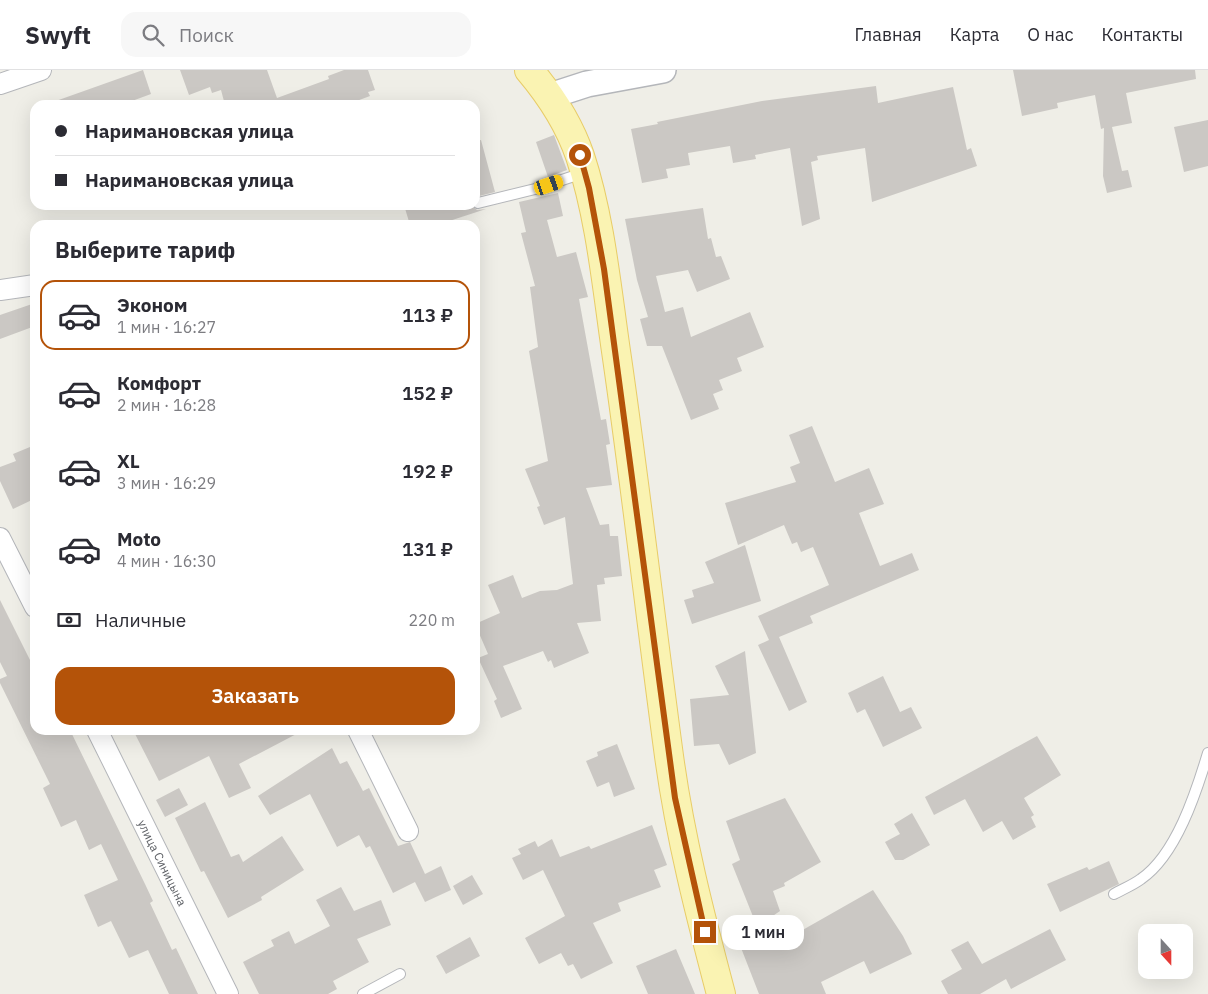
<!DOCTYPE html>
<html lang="ru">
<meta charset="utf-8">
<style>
:root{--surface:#fff;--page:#f7f7f7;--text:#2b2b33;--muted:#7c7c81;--line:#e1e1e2;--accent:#b45309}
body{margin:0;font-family:"IBM Plex Sans",sans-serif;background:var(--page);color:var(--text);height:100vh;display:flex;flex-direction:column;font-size:19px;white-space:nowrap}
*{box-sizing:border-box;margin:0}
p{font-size:16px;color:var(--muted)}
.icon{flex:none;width:28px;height:28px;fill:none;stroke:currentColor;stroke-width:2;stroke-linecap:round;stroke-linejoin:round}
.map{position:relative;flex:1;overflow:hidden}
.drawer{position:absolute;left:30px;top:150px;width:450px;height:515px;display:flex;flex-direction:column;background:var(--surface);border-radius:15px;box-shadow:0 5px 20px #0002}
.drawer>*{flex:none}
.banner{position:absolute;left:30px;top:30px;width:450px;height:110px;border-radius:15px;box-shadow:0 5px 20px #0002;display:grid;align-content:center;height:110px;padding:0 25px;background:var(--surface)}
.needle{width:32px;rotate:159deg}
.tools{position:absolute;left:1138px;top:854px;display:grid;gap:10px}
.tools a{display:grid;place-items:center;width:55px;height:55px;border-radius:10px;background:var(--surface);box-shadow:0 5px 20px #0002;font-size:25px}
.end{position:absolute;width:22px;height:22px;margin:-11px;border:6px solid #b45309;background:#fff;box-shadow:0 0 0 2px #fff}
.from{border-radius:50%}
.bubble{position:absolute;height:35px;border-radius:15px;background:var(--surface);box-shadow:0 5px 20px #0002;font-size:16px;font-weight:600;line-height:35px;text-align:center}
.car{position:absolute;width:15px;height:30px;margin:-15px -8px;border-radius:6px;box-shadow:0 0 4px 1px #0007;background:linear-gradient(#f5c518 24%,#345 0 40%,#f5c518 0 76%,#345 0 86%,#f5c518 0)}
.banner b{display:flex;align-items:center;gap:18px;height:48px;font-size:19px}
.banner b+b{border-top:1px solid var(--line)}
.banner i{width:12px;height:12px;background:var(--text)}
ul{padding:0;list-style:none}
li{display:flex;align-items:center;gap:15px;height:70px;margin:0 10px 8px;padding:0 15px;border:2px solid transparent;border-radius:15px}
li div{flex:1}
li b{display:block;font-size:19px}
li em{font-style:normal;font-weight:600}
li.active{border-color:var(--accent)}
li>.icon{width:45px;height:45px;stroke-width:1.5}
h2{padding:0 25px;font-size:22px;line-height:60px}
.pay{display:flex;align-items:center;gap:12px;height:55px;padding:0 25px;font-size:19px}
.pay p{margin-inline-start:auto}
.primary-button{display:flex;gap:10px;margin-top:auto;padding:10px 25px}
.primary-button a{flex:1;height:58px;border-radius:15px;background:var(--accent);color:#fff;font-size:20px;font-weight:600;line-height:58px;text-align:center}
header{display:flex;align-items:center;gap:30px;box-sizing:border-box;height:70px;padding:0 25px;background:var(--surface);border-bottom:1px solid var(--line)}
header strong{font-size:24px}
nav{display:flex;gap:28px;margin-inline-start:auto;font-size:18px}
.search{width:350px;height:45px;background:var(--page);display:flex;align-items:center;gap:12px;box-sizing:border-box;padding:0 18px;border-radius:15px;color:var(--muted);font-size:19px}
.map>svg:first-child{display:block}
.building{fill:#cbc8c4}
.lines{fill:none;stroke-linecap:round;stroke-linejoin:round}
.service-casing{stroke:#b4b6ba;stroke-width:12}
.minor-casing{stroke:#b4b6ba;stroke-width:22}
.tertiary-casing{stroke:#b4b6ba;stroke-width:28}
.primary-casing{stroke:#e8cc67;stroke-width:30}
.service{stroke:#fff;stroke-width:10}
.minor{stroke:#fff;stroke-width:20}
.tertiary{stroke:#fff;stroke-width:25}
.primary{stroke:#faf3b2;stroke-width:28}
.route{stroke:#b45309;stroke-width:6}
.labels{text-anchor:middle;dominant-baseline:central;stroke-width:4.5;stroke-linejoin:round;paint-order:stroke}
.street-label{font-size:12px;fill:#5e6166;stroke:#fff}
</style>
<header>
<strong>Swyft</strong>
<div class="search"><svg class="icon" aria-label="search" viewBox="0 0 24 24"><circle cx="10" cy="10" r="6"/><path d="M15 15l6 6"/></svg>Поиск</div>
<nav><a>Главная</a><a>Карта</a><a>О нас</a><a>Контакты</a></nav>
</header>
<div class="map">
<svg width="1208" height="924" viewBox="0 0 1208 924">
<rect width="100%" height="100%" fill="#efeee7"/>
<path class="building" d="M143,0L151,24L132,31L134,35H53V32Z
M180,0H267L277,28L329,9L328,6L344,0H368L375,20L368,22L370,26L346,35H225L221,20L212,23L210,17L189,25Z
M1013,0H1195L1196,9L1126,23L1132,53L1112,57L1122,101L1128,100L1132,117L1107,123L1103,106L1104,58L1101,59L1095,25L1057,33L1058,38L1022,46Z
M876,16L878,33L953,17L967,80L971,78L977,96L872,132L865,78L817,86L818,90L811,92L820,149L802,156L790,78L755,85L756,89L733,93L730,76L688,83L690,95L666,99L668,108L642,113L631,59L658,54L657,52L762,31Z
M1208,50V96L1184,102L1174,57Z
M554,65L567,100L548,107L536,72Z
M481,70L495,122L475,127V71Z
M558,123L563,146L547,150L557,187L576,182L588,227L579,229L601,350L606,349L610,374L606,375L612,415L586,418L600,455L609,454L610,466H618L622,506L604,508L605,514L597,515L601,551L577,553L589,583L554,598L551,590L548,592L543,581L503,596L522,639L501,648L494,631L497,629L478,588L488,584L475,554L500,543L488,515L513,505L522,528L540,521L557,520L573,514L565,447L544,455L537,437L540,436L525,399L548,391L529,281L538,277L530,217L535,216L521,163L526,162L519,132Z
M404,135H471L477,140L486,139L437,155H410Z
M703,138L708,169L711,168L716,187L721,186L730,209L697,222L688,200L656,206L665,242L683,237L691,267L750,242L764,277L737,288L742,301L719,310L723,320L713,324L719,339L691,350L662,276H647L640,249L648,247L637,210L625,149Z
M35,233V256L0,269V245Z
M812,356L835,412L869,398L884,434L859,443L880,496L912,483L919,500L810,546L813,553L779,567L807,632L789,641L758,575L769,570L758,546L829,515L813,477L801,482L797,472L792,474L784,455L738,475L725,433L796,412L790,397L800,393L789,365Z
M30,377L32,383L35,382V432L34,429L13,439L0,411V397L16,391L13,384Z
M745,475L761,531L692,554L684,530L694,527L692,520L714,513L705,492Z
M0,530L35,600V660H70L145,814L153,831L150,833L172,880L176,878L198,924H169L148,880L129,888L111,851L98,857L84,825L118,810L101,774L89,780L76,750L61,757L43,718L50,714L0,613V609L7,606L0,592Z
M745,581L756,683L729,695L719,674L694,676L690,629L729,625L715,596Z
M883,606L900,642L911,637L922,658L883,677L865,639L857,643L848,623Z
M133,660H304L239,694L251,718L229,728L209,686L159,711Z
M1037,666L1061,705L1024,728L1034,745L1031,747L1036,757L1013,770L1002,751L983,762L965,729L934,745L925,727Z
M617,674L635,719L614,727L609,712L597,717L586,691L598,686L597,682Z
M332,678L340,694L347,691L363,721L369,718L398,776L410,772L425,804L441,796L451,820L425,832L415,812L393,823L370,776L366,778L359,765L337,777L310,724L270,745L258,726Z
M179,718L188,735L165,747L156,730Z
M785,728L821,792L784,813L785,816L773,821L780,841L764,852L778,874L873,820L903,866L912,884L870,904L864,891L821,912L826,924H759L736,865L739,864L736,856L754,849L732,794L740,790L726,751Z
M205,732L231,787L239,784L243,792L282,766L304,800L261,827L262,830L228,848L204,801L201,802L175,748Z
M912,743L930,775L903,790H895L885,772L900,764L894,754Z
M652,755L667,795L654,800L661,817L618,833L621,841L593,853L613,893L581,909L573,894L568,896L561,883L539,894L525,868L565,846L543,800L523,810L512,788L521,784L518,779L535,771L538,777L552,769L560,787L589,776L591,779Z
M1109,791L1119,814L1060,842L1047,814L1087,797L1089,800Z
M472,805L483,824L463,835L453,816Z
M341,817L354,841L381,830L391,855L357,869L369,892L333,911L337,919L328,924H259L243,892L274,876L271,870L289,861L295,874L330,856L316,830Z
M1050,859L1066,890L1011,919L1006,909L980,924H948L941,911L962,899L951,880L968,871L982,894Z
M470,867L480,886L446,904L436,886Z
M676,879L695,924H648L636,896Z"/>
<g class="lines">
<g class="service-casing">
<path id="service" d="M478,133L535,119L583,103
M1114,824C1123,819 1133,815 1141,809C1176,785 1196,723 1208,683
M363,924L400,904"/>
</g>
<g class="minor-casing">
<g id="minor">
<path d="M0,14L41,0"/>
<path d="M0,220L35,215"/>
<path d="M0,468L35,537"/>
<path id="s1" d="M97,660L228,924"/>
<path d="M358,660L408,761"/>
</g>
</g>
<g class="tertiary-casing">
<path id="tertiary" d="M550,26L587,14L663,0"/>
</g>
<g class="primary-casing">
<path id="primary" d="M529,0C551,26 569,54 580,86C601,150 607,221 617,288C636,420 651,553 669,686C680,767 700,845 721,924"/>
</g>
<use href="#service" class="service"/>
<use href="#minor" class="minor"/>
<use href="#tertiary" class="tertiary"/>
<use href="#primary" class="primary"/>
</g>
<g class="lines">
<path class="route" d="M580,85L589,118L604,199L675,728L705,862"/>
</g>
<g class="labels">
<g class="street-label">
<text stroke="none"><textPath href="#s1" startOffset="148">улица Синицына</textPath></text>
</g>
</g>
</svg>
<div class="tools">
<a><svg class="needle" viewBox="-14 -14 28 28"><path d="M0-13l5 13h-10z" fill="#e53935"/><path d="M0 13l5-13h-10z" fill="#7c7c81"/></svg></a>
</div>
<i class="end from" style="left:580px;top:85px"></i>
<i class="end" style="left:705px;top:862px"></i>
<div class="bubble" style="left:722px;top:845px;width:82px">1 мин</div>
<i class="car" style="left:549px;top:115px;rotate:71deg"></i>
<div class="banner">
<b><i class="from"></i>Наримановская улица</b>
<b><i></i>Наримановская улица</b>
</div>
<section class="drawer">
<h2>Выберите тариф</h2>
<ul>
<li class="active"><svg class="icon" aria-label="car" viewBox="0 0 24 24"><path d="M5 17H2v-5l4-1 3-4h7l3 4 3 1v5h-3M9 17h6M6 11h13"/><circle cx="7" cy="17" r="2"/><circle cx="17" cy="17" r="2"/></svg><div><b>Эконом</b><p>1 мин · 16:27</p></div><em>113 ₽</em></li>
<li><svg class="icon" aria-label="car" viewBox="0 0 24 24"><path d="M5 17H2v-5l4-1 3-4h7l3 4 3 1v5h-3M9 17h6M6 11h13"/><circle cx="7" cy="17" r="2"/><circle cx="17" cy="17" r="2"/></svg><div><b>Комфорт</b><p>2 мин · 16:28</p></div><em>152 ₽</em></li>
<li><svg class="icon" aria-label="car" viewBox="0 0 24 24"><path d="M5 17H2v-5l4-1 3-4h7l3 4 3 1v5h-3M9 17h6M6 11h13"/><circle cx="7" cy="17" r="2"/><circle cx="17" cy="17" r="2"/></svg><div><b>XL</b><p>3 мин · 16:29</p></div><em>192 ₽</em></li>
<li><svg class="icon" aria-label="car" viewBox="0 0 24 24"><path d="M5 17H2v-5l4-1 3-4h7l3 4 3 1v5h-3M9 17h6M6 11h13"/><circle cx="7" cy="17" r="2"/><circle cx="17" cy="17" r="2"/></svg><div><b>Moto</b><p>4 мин · 16:30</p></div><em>131 ₽</em></li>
</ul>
<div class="pay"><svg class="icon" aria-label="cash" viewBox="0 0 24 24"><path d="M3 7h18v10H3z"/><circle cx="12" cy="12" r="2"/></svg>Наличные<p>220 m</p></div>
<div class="primary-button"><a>Заказать</a></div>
</section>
</div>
